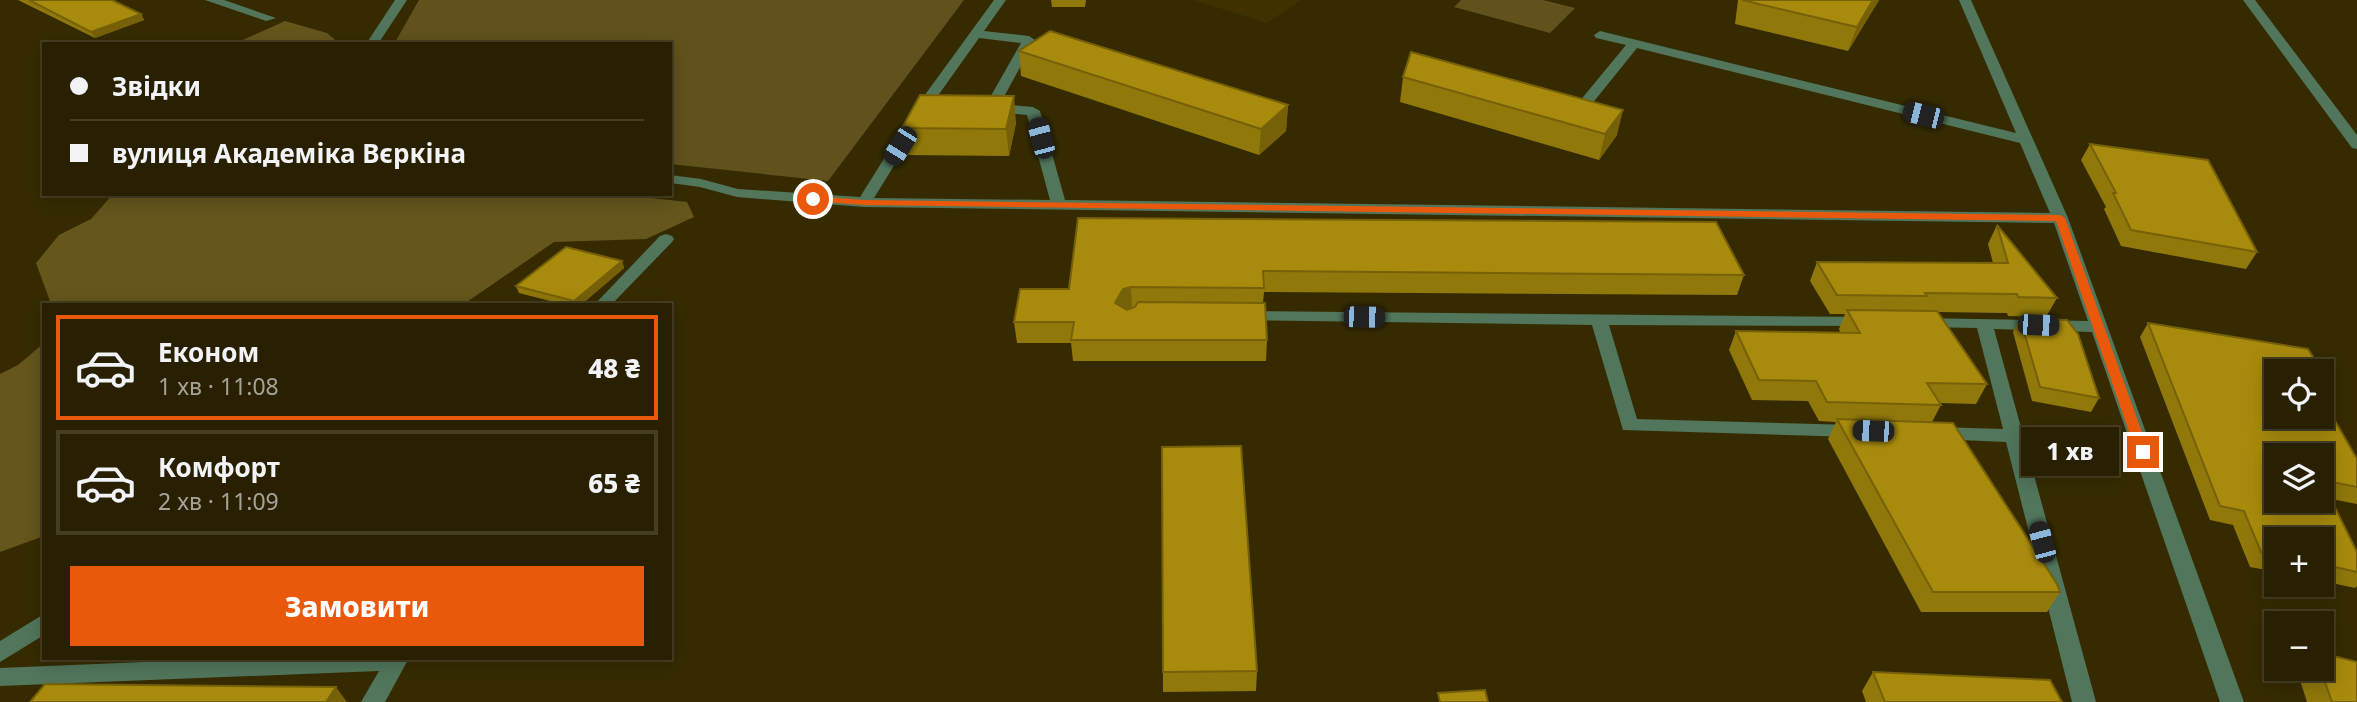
<!DOCTYPE html>
<html lang="uk">
<meta charset="utf-8">
<style>
:root{--surface:#282000;--page:#342d0f;--text:#f1f3f6;--muted:#a5a399;--line:#443e22;--accent:#ea580c}
body{margin:0;font-family:"Noto Sans",sans-serif;background:var(--page);color:var(--text);height:100vh;display:flex;flex-direction:column;font-size:26px;white-space:nowrap}
*{box-sizing:border-box;margin:0}
p{font-size:23px;color:var(--muted)}
.icon{flex:none;width:38px;height:38px;fill:none;stroke:currentColor;stroke-width:2;stroke-linecap:round;stroke-linejoin:round}
.map{position:relative;flex:1;overflow:hidden}
.drawer{position:absolute;left:42px;top:303px;width:630px;height:357px;display:flex;flex-direction:column;background:var(--surface);border-radius:0px;box-shadow:0 4px 18px #0003,0 0 0 2px var(--line)}
.drawer>*{flex:none}
.top-card{position:absolute;left:42px;top:42px;width:630px;height:154px;border-radius:0px;box-shadow:0 4px 18px #0003,0 0 0 2px var(--line);display:grid;align-content:center;height:154px;padding:0 28px;background:var(--surface)}
.tools{position:absolute;left:2264px;top:359px;display:grid;gap:14px}
.tools a{display:grid;place-items:center;width:70px;height:70px;border-radius:0px;background:var(--surface);box-shadow:0 4px 18px #0003,0 0 0 2px var(--line);font-size:35px}
.end{position:absolute;width:32px;height:32px;margin:-16px;border:9px solid #ea580c;background:#fff;box-shadow:0 0 0 4px #fff}
.from{border-radius:50%}
.bubble{position:absolute;height:49px;border-radius:0px;background:var(--surface);box-shadow:0 4px 18px #0003,0 0 0 2px var(--line);font-size:23px;font-weight:800;line-height:49px;text-align:center}
.car{position:absolute;width:21px;height:42px;margin:-21px -10px;border-radius:9px;box-shadow:0 0 5px 2px #0007;background:linear-gradient(#222 24%,#8ab4d8 0 40%,#222 0 76%,#8ab4d8 0 86%,#222 0)}
.top-card b{display:flex;align-items:center;gap:24px;height:66px;font-size:26px}
.top-card b+b{border-top:2px solid var(--line)}
.top-card i{width:18px;height:18px;background:var(--text)}
ul{padding:12px 0 0;list-style:none}
li{display:flex;align-items:center;gap:21px;height:105px;margin:0 14px 10px;padding:0 14px;border:4px solid var(--line);border-radius:0px}
li div{flex:1}
li b{display:block;font-size:26px}
li em{font-style:normal;font-weight:800}
li.selected{border-color:var(--accent)}
li>.icon{width:63px;height:63px;stroke-width:1.5}
.action{display:flex;gap:14px;margin-top:auto;padding:14px 28px}
.action a{flex:1;height:80px;border-radius:0px;background:var(--accent);color:#fff;font-size:28px;font-weight:800;line-height:80px;text-align:center}
.map>svg:first-child{display:block}
.built{fill:#3f3200}
.green{fill:#61521d}
.forest{fill:#65561c}
.lines{fill:none;stroke-linecap:round;stroke-linejoin:round}
.minor{fill:#51765c;fill-rule:evenodd}
.wall{fill:#90780b}
.shaded-wall{fill:#766109}
.building{fill:#a88b0d;stroke:#766109;stroke-width:2}
.route{fill:#ea580c}
</style>
<div class="map">
<svg width="2357" height="702" viewBox="0 0 2357 702">
<rect width="100%" height="100%" fill="#362b00"/>
<path class="built" d="M1194,0H1301L1267,23Z"/>
<path class="green" d="M419,0H964L828,181L670,164V44H394Z
M1461,0H1543L1575,8L1550,33L1454,7Z"/>
<path class="forest" d="M285,21L327,33L340,44H234Z
M113,194H539L540,197L615,194L687,202L694,217L646,239L554,242L464,304H51L36,263L59,235L91,219Z
M44,343V536L0,552V374L18,365Z"/>
<g class="lines">
<path class="minor" d="M205,0H224L276,18L266,21Z
M395,0H407L378,44H366Z
M994,0H1006L984,31L1029,36L1035,40L1000,104L1033,107L1040,111L1065,200L2050,213L2020,143L1637,48L1591,105H1581L1579,102L1626,45L1596,38L1594,35L1600,31L2016,133L1959,0H1971L2068,218L2244,702H2220L2092,332L1994,329L2096,702H2072L2006,442L1937,439L1930,438L1928,433L1930,428L1937,427L2003,429L1977,328L1924,327L1915,322L1918,318L2088,321L2054,223L864,207L737,197L700,187L670,183V175L701,179L738,189L860,197L919,103ZM979,38L1021,43L984,108L991,112L1027,115L1050,200L874,198L932,104Z
M2243,0H2255L2357,135V149L2352,148Z
M666,234L672,236L674,239L672,242L612,304H595L660,236Z
M1245,311L1864,317L1873,322L1870,326L1609,325L1637,419L1853,425L1860,426L1862,431L1860,436L1853,437L1623,430L1592,325L1239,320L1237,316L1239,312Z
M44,614V635L0,662V641Z
M240,658H409L385,702H361L379,671L0,686V668Z"/>
</g>
<path class="wall" d="M18,0H112L141,14L144,20L95,38Z
M1051,0H1086L1085,7H1052Z
M1738,0H1879L1848,51L1735,24Z
M1019,51L1288,105L1286,131L1259,155L1021,76Z
M1403,77L1617,135L1599,160L1400,102Z
M1016,123L1009,156L906,155L902,128Z
M2090,144L2257,252L2246,269L2121,246L2104,209L2106,207L2081,160Z
M1078,218L1744,275L1737,295L1264,292L1263,303L1267,340L1266,361H1073L1071,343H1017L1014,322L1069,289Z
M1997,225L2057,298L2046,317L2008,316L2007,313L1938,312L1987,384L1976,404L1940,403L1941,405L1932,422L2060,592L2047,612H1921L1828,439L1836,422L1819,421L1808,401L1752,400L1729,350L1736,331L1840,332L1839,329L1845,314H1830L1810,281L1817,262L1993,263L1988,244Z
M622,261L624,268L582,304H562L519,293L516,286Z
M2020,318L2099,398L2091,412L2032,401L2013,332Z
M2148,323L2277,371L2322,416V371L2334,389L2324,402L2357,459V504L2331,499L2357,572V586L2355,588L2322,581V539H2277V572L2250,567L2233,525L2210,520L2140,337Z
M1162,447L1257,671L1256,691L1163,692Z
M2299,668H2322L2357,702H2307L2297,671Z
M1873,672L2062,702H1866L1862,691Z"/>
<path class="shaded-wall" d="M1873,0H1879L1848,51L1857,27Z
M141,14L144,20L95,38L91,32Z
M1014,96L1016,123L1009,156L1006,129Z
M1288,105L1286,131L1259,155L1261,129Z
M1623,110L1617,135L1599,160L1605,134Z
M622,261L624,268L582,304H576L574,301Z
M1131,287L1132,307L1124,310L1115,303L1123,289Z
M336,687L347,702H326Z"/>
<path class="building" d="M29,0H112L141,14L91,32Z
M1742,0H1873L1857,27Z
M1050,31L1288,105L1261,129L1019,51Z
M1411,52L1623,110L1605,134L1403,77Z
M920,95L1014,96L1006,129L902,128Z
M2090,144L2208,160L2257,252L2131,230L2113,193H2116Z
M1078,218L1716,222L1744,275L1263,271L1264,288L1131,287L1123,289L1115,303L1127,310L1135,307L1138,302L1265,303L1267,340H1071L1074,322H1014L1020,289H1069Z
M1997,225L2057,298L2018,297L2017,294L1925,293L1927,296L1837,295L1817,262L2008,263Z
M566,247L622,261L574,301L516,286Z
M1847,310L1937,311L1987,384L1927,383L1941,405L1827,402L1816,381L1759,380L1736,331L1860,333Z
M2020,318L2067,320L2078,334L2099,398L2040,387Z
M2148,323L2308,349L2322,371H2277V416H2322V398L2357,459V487L2322,480V455H2277V500H2322V481L2357,552V572L2322,564V539H2277V555L2261,552L2244,511L2220,506Z
M2322,371L2334,389L2322,387Z
M1837,419L1953,423L2057,584L2060,592H1933Z
M1241,446L1257,671L1163,672L1162,447Z
M2322,653L2357,662V702H2332L2320,668H2322Z
M1873,672L2050,680L2062,702H1885Z
M45,684L336,687L326,702H30Z
M1485,690L1488,702H1440L1438,693Z"/>
<path class="route" d="M813,196L864,200L2060,215L2065,218L2149,452L2143,456L2136,452L2056,221L864,205L810,201L808,199Z"/>
</svg>
<div class="tools">
<a><svg class="icon" aria-label="locate" viewBox="0 0 24 24"><circle cx="12" cy="12" r="6"/><path d="M12 2v4M12 18v4M2 12h4M18 12h4"/></svg></a>
<a><svg class="icon" aria-label="layers" viewBox="0 0 24 24"><path d="M12 4l9 5-9 5-9-5zM3 14l9 5 9-5"/></svg></a>
<a>+</a>
<a>−</a>
</div>
<i class="end from" style="left:813px;top:199px"></i>
<i class="end" style="left:2143px;top:452px"></i>
<div class="bubble" style="left:2021px;top:427px;width:98px">1 хв</div>
<i class="car" style="left:1923px;top:115px;rotate:284deg"></i>
<i class="car" style="left:1041px;top:138px;rotate:345deg"></i>
<i class="car" style="left:900px;top:146px;rotate:212deg"></i>
<i class="car" style="left:1364px;top:317px;rotate:91deg"></i>
<i class="car" style="left:2038px;top:325px;rotate:92deg"></i>
<i class="car" style="left:1873px;top:431px;rotate:272deg"></i>
<i class="car" style="left:2042px;top:542px;rotate:345deg"></i>
<div class="top-card">
<b><i class="from"></i>Звідки</b>
<b><i></i>вулиця Академіка Вєркіна</b>
</div>
<section class="drawer">
<ul>
<li class="selected"><svg class="icon" aria-label="car" viewBox="0 0 24 24"><path d="M5 17H2v-5l4-1 3-4h7l3 4 3 1v5h-3M9 17h6M6 11h13"/><circle cx="7" cy="17" r="2"/><circle cx="17" cy="17" r="2"/></svg><div><b>Економ</b><p>1 хв · 11:08</p></div><em>48 ₴</em></li>
<li><svg class="icon" aria-label="car" viewBox="0 0 24 24"><path d="M5 17H2v-5l4-1 3-4h7l3 4 3 1v5h-3M9 17h6M6 11h13"/><circle cx="7" cy="17" r="2"/><circle cx="17" cy="17" r="2"/></svg><div><b>Комфорт</b><p>2 хв · 11:09</p></div><em>65 ₴</em></li>
</ul>
<div class="action"><a>Замовити</a></div>
</section>
</div>
